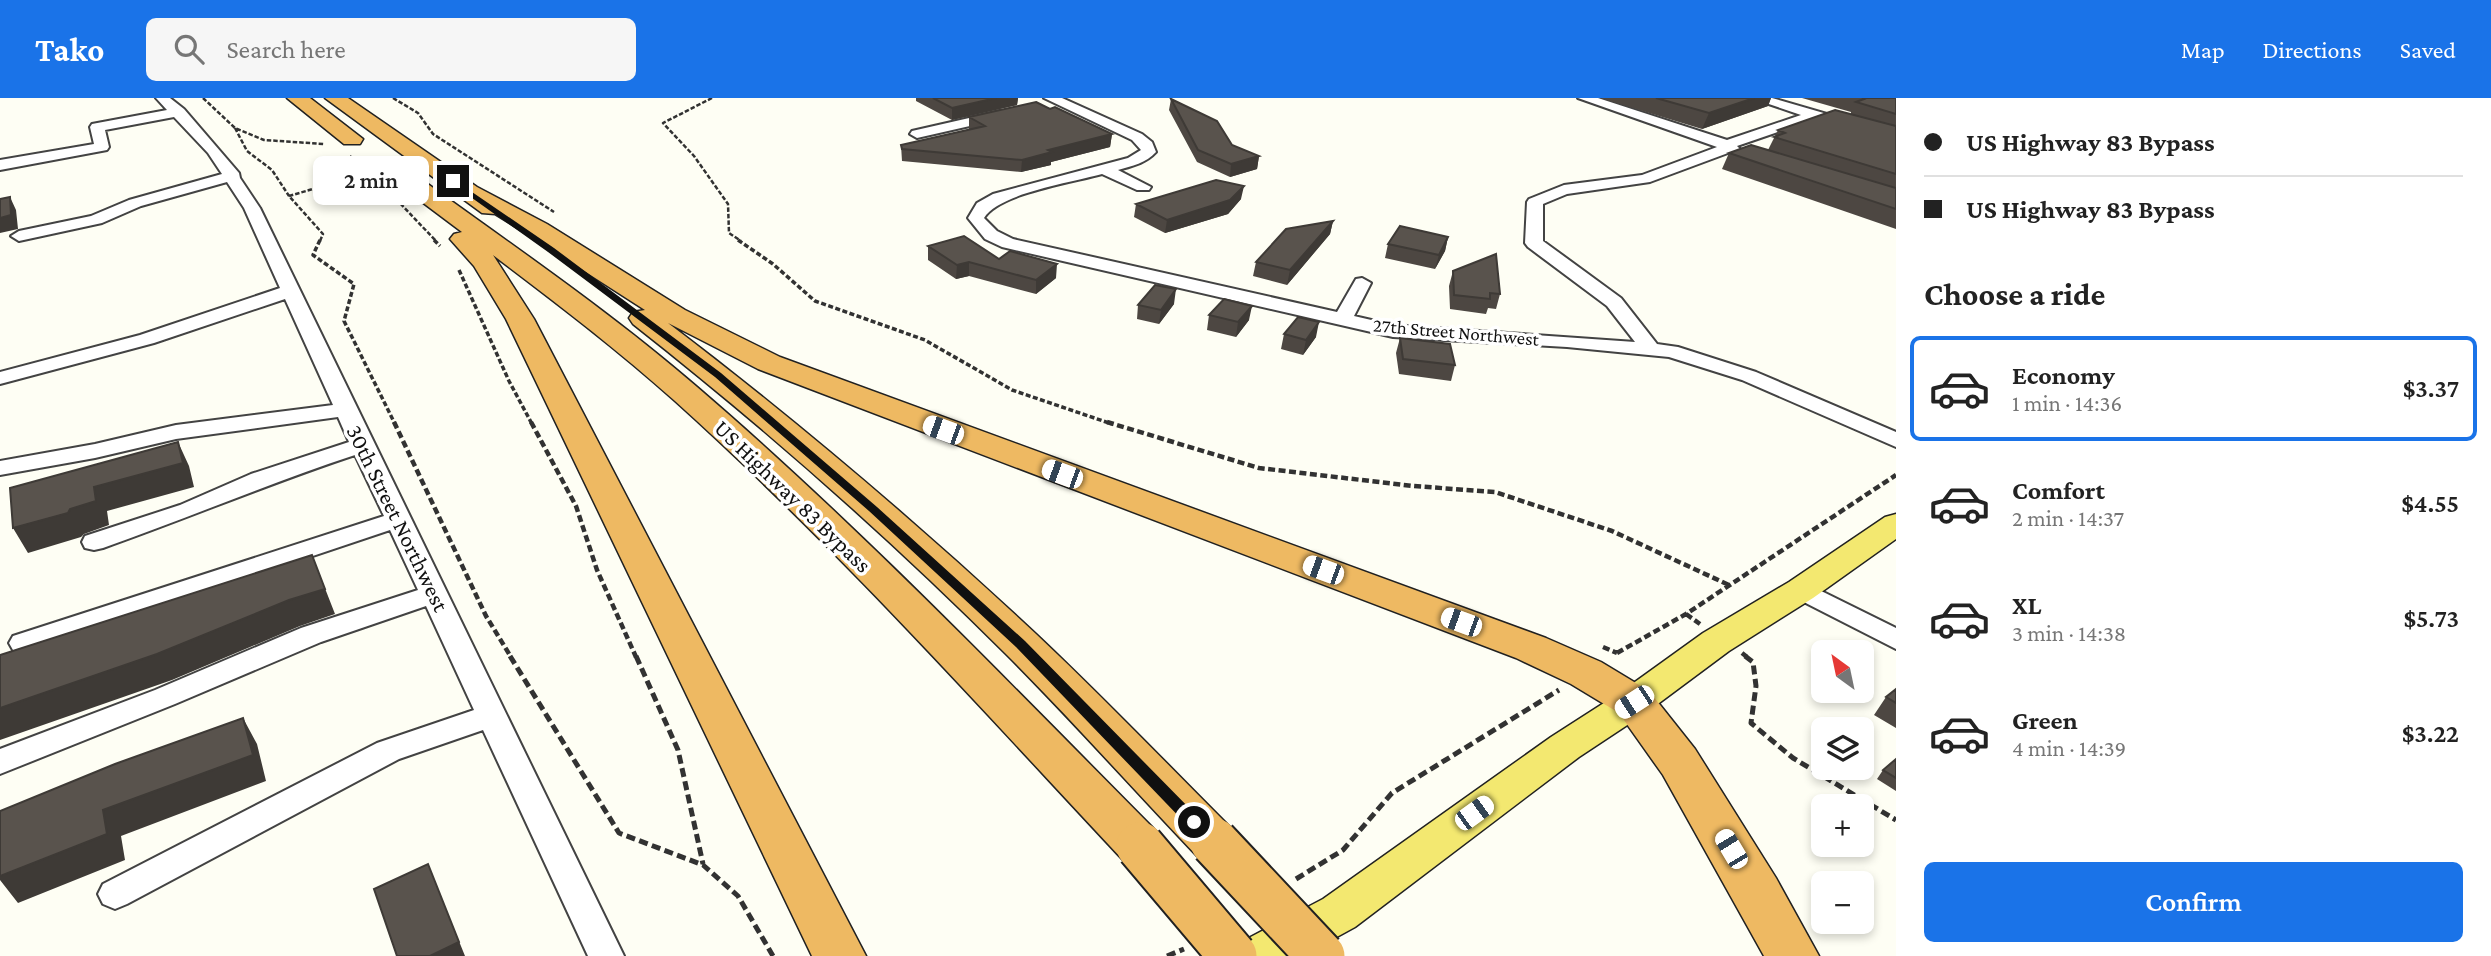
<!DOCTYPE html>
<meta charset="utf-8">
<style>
:root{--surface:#fff;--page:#f6f6f6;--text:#222;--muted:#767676;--line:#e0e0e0;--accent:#1a73e8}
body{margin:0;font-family:"Crimson Pro",serif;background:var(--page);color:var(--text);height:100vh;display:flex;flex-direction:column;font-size:26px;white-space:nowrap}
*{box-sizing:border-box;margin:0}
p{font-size:23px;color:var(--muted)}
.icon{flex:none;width:38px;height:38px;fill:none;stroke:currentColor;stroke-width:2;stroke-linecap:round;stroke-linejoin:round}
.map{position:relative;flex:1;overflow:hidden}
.details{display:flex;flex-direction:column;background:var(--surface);width:595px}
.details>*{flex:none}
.hud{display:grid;align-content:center;height:154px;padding:0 28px;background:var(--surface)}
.needle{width:46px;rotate:327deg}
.fabs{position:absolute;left:1811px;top:542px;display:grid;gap:14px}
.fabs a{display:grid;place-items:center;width:63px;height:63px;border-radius:10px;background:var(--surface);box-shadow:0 4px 10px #0003;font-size:35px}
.end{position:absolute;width:32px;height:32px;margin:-16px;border:9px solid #101010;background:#fff;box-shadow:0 0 0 4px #fff}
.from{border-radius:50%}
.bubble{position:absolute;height:49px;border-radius:10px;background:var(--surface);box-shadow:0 4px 10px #0003;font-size:23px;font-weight:600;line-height:49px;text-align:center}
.car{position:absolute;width:21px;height:42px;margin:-21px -10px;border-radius:9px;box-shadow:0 0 5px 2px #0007;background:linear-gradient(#fff 24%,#345 0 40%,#fff 0 76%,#345 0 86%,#fff 0)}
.hud b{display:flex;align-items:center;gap:24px;height:66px;font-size:26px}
.hud b+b{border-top:2px solid var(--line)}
.hud i{width:18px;height:18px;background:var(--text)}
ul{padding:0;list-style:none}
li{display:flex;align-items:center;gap:21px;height:105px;margin:0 14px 10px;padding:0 14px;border:4px solid transparent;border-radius:10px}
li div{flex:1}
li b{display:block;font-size:26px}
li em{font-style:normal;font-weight:600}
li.on{border-color:var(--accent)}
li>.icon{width:63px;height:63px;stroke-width:1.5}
h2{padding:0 28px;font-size:32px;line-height:84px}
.cta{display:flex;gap:14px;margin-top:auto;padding:14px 28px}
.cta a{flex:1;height:80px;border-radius:10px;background:var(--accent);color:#fff;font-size:28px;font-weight:600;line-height:80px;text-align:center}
header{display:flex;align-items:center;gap:42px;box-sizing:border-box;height:98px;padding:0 35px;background:var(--accent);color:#fff}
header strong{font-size:33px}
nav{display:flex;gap:38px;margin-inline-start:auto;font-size:24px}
.search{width:490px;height:63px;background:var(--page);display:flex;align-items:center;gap:18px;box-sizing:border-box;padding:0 24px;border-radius:10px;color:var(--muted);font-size:26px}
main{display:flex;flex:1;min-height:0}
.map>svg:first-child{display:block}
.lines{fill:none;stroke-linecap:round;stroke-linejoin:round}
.minor-casing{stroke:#434343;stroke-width:4}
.major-casing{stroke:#212121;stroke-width:3}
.highway-casing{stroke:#212121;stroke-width:3}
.path-far3{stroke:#323232;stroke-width:2.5;stroke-dasharray:4.5 2;stroke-linecap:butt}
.path-far2{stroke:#323232;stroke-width:3.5;stroke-dasharray:5 2.5;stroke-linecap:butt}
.path-far1{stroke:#323232;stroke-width:4.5;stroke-dasharray:7 3.5;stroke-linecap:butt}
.path{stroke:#323232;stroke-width:5;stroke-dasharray:9 4.5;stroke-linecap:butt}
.minor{fill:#fff;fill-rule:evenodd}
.major{fill:#f3e870;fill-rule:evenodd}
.highway{fill:#eeb962;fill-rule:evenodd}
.highway-bridge-casing{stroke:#212121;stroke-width:51;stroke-linecap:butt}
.highway-bridge{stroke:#eeb962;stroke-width:47}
.wall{fill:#4d4742}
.shaded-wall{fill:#3e3a36}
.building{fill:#59534d;stroke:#3e3a36;stroke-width:2}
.route{fill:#101010}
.labels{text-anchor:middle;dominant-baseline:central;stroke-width:7;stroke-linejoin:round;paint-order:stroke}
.far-street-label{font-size:19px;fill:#101010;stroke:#fff}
.street-label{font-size:23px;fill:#101010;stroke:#fff}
</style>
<header>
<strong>Tako</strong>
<div class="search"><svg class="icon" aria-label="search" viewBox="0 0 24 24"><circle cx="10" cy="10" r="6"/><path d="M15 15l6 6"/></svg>Search here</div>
<nav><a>Map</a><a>Directions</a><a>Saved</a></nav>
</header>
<main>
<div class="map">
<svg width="1896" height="858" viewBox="0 0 1896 858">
<rect width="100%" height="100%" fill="#fefef4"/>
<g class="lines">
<g class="minor-casing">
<path id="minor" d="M156,0H170L184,11L239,75L240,80L260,110L624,858H588L483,632L399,661L127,806L115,811L103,806L98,796L103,786L377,645L474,612L426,508L321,544L175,606L0,676V651L155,592L301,530L418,492L390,432L33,552L23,555L13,552L9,545L13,538L384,418L355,357C270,385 188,420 103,450L94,452L85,450L82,444L85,438L180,407L251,376L349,344L338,319L176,341L95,360L0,377V363L95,346L176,327L333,307L285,201L154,245L0,286V274L140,237L280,190L244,110L227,84L141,108L102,125L19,143L11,138L19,133L91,118L129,102L222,76L208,55L174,19L105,32L109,49L107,52L0,72V62L94,46L90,29L92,26L167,12Z
M1044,0H1062L1142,36L1152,44L1156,54C1146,65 1132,68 1118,72L1151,89L1149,92H1137L1102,76C1074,84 999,95 984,120L997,133L1013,141L1337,214L1356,181L1362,180L1371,185L1354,218L1393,227L1635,244L1607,208L1528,149L1525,145L1527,104L1529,101L1564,87L1642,77L1717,49L1578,0H1598L1727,42L1801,17L1751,0H1772L1896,36V44L1816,21L1737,48L1741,52L1739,55H1728L1650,84L1567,96L1543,106V143L1621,200L1657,246L1678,249L1756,274L1896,334V349L1742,282L1669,259L1567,249L1393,239L1002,149L985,141L968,120L977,105L993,96L1128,60L1141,52L1132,42Z
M1000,13L1005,14V20L917,40L910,36L912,33Z
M1801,483L1896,530V551L1792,498L1788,492L1792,486Z"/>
</g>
<g class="major-casing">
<path id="major" d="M1896,416V441L1813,500L1729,553L1647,614L1579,659L1355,829L1302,858H1236L1243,843L1323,801L1551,639L1621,594L1703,535L1789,484L1885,419Z"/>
</g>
<g class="highway-casing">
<path id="highway" d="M287,0H310L363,41L360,46H344Z
M325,0H348L477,89L547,126L685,212L780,259L1546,540L1601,564L1649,593L1695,651L1776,780L1819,858H1764L1663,677L1619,615L1571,586L1516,560L758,271L668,225C796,322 918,426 1036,536C1103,599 1166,665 1231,730L1239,744L1231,758L1214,764L1197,758C1133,691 1072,622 1007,557C889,439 764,329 633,226L629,220L633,214L645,212L508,124L495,116L482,115Z
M410,77L418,79C512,147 609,213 697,289C859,428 1007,583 1157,734L1165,748L1157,762L1140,768L1123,762C977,606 834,446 675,303C617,251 555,204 493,157L534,221L866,858H812L506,221L474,168L450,141L454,136L462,134L402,89L398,84L402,79Z"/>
</g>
<path class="path-far3" d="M203,0L235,30L264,42L324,46
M393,0L418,15L433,36L554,114
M712,0L663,25L694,58L728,106L729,135L741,143
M235,30L247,53L272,72L289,98
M367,72L390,95
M396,101L436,143
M320,143L323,136L289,98L361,77L367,72L350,58"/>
<path class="path-far2" d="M320,142L313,157L354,186L344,223L395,326
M434,142L440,148
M738,142L773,166L815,203L925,242L1012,292L1112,326
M459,172L509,283L532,326"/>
<path class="path-far1" d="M394,324L486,518L511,559
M531,324L576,408L597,472L636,559
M1107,324L1259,370L1413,388L1495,394L1612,433L1729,487
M1686,516L1700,526
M1603,549L1617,555
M1617,555L1686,516L1896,377
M1742,555L1747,559"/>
<path class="path" d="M510,558L619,735L703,767L738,798L773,858
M636,558L678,652L703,766
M1745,558L1753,564L1756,588L1751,625L1793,660L1896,722
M1296,781L1343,752L1392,695L1559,592
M1167,858L1184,851"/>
<use href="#minor" class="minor"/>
<use href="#major" class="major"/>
<use href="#highway" class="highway"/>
<g class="highway-bridge-casing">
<path id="highway-bridge" d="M1214,744L1321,858
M1140,748L1233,858"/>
</g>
<use href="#highway-bridge" class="highway-bridge"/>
</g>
<path class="wall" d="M916,0H1018L1017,7L952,22L916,3Z
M1600,0H1771L1768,8L1702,31Z
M1802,0H1896V131L1722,71L1729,55L1768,52L1778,32L1851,16V14Z
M1171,1L1232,47L1259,58L1257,71L1230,79L1197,64L1169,12Z
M1050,11L1112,36L1110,49L1051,64V67L1021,74L902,63L901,47L970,31H969V19Z
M1241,101L1228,116L1165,135L1134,119L1136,106Z
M1333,123L1330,136L1287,187L1253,178L1256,164Z
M1448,139L1445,153L1435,171L1385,160L1388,146Z
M928,148L999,161L1056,180L1036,196L969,178L956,181L928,162Z
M1453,173L1500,196L1496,211L1488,210L1486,216L1450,211L1449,188Z
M1174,206L1159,226L1137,221L1138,207Z
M1209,217L1249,222L1236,239L1207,232Z
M1284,236L1316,239L1303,257L1281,251Z
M1400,240L1455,267L1451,283L1399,276L1396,255Z
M1896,591V630L1874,617L1886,599Z
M1896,661V693L1877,681L1883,672Z"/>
<path class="shaded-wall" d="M996,0H1018L1017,7L952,22V10Z
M1754,0H1771L1768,8L1702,31L1709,15Z
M1112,36L1110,49L1051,64V67L1021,74L1022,62L1048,52Z
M1259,58L1257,71L1230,79L1231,66Z
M1244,88L1241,101L1228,116L1165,135L1167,122Z
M10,99L16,112L18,131L0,135V120Z
M1333,123L1330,136L1287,187L1290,172Z
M1448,139L1445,153L1435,171L1439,157Z
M969,164V178L956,181L957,167Z
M1057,166L1056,180L1036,196V182Z
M1176,191L1174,206L1159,226L1161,212Z
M1252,208L1249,222L1236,239L1238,224Z
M1319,224L1316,239L1303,257L1306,242Z
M178,344L189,368L194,389L107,413L109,427L84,436L81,439L28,455L13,430L70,411L94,389Z
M312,457L335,516L300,528L172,582L0,642V610Z
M243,620L257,646L266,683L121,738L125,762L18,805L0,782V778L103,712Z
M428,766L435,784L465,858H430Z"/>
<path class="building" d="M933,0H996L952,10Z
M1656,0H1754L1709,15Z
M1862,0H1896V16L1856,4L1864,1Z
M1171,1L1217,23L1232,47L1259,58L1231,66L1198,52Z
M1036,4L1050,11L1055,9L1112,36L1048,52L1052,54L1022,62L902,51L901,47L985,28L969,19Z
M1835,12L1896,28V76L1774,39L1785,35L1778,32Z
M1751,47L1896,90V111L1729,55Z
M1216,82L1244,88L1230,102L1167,122L1136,106Z
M10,99L11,117L0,120V101Z
M1333,123L1290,172L1256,164L1286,131Z
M1400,128L1448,139L1439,157L1388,146Z
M964,138L999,161L1010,153L1057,166L1036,182L969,164L957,167L928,148Z
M1496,156L1500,196L1490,195V201L1454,197L1453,173Z
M1155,187L1176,191L1161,212L1138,207Z
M1224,201L1252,208L1238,224L1209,217Z
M1298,219L1319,224L1306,242L1284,236Z
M1400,240L1450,246L1455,267L1403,261Z
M178,344L183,365L94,389L96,403L70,411L68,415L13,430L10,390Z
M312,457L325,491L289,502L157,556L0,610V557Z
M1896,591V605L1886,599Z
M243,620L253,657L103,712L107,736L0,778V713L115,666Z
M1896,661V680L1883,672Z
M428,766L459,844L430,858H397L374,791Z"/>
<path class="route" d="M453,81L554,150L721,275L877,409L1025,543L1199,720L1202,724L1199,729H1189L1016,549L869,413L715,279L548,154L451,85Z"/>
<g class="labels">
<g class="far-street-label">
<text transform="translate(1456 234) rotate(5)">27th Street Northwest</text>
</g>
<g class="street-label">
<text transform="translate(793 398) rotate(44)">US Highway 83 Bypass</text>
<text transform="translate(398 420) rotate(64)">30th Street Northwest</text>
</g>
</g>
</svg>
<div class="fabs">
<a><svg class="needle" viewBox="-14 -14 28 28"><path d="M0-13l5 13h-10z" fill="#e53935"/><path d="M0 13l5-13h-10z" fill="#767676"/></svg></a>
<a><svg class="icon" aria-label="layers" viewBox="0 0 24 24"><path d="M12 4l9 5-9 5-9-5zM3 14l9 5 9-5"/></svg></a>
<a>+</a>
<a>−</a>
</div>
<i class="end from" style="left:1194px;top:724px"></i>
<i class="end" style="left:453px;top:83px"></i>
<div class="bubble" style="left:313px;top:58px;width:116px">2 min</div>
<i class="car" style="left:943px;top:332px;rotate:290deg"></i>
<i class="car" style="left:1062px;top:376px;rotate:290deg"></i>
<i class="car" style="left:1323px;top:472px;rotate:290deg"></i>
<i class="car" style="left:1461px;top:524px;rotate:290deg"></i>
<i class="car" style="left:1634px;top:604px;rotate:237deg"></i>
<i class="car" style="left:1474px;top:715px;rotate:54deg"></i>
<i class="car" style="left:1731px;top:751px;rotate:329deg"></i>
</div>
<section class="details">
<div class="hud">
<b><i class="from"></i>US Highway 83 Bypass</b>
<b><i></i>US Highway 83 Bypass</b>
</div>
<h2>Choose a ride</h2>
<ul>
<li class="on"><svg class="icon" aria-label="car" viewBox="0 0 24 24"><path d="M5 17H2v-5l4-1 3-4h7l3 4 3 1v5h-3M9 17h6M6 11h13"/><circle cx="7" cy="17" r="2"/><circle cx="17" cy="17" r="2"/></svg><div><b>Economy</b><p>1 min · 14:36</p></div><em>$3.37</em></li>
<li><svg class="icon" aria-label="car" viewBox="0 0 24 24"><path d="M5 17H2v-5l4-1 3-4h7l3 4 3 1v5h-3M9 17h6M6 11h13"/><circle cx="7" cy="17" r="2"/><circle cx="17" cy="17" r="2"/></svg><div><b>Comfort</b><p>2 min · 14:37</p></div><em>$4.55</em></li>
<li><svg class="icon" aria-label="car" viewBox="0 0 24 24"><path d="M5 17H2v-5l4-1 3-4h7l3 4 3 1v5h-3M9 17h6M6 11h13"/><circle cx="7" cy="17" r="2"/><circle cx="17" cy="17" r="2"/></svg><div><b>XL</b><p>3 min · 14:38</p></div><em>$5.73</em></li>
<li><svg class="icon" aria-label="car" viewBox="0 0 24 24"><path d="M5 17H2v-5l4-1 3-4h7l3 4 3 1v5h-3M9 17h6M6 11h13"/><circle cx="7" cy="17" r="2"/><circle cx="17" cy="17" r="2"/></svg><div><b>Green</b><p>4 min · 14:39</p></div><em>$3.22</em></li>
</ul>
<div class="cta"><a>Confirm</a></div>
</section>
</main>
